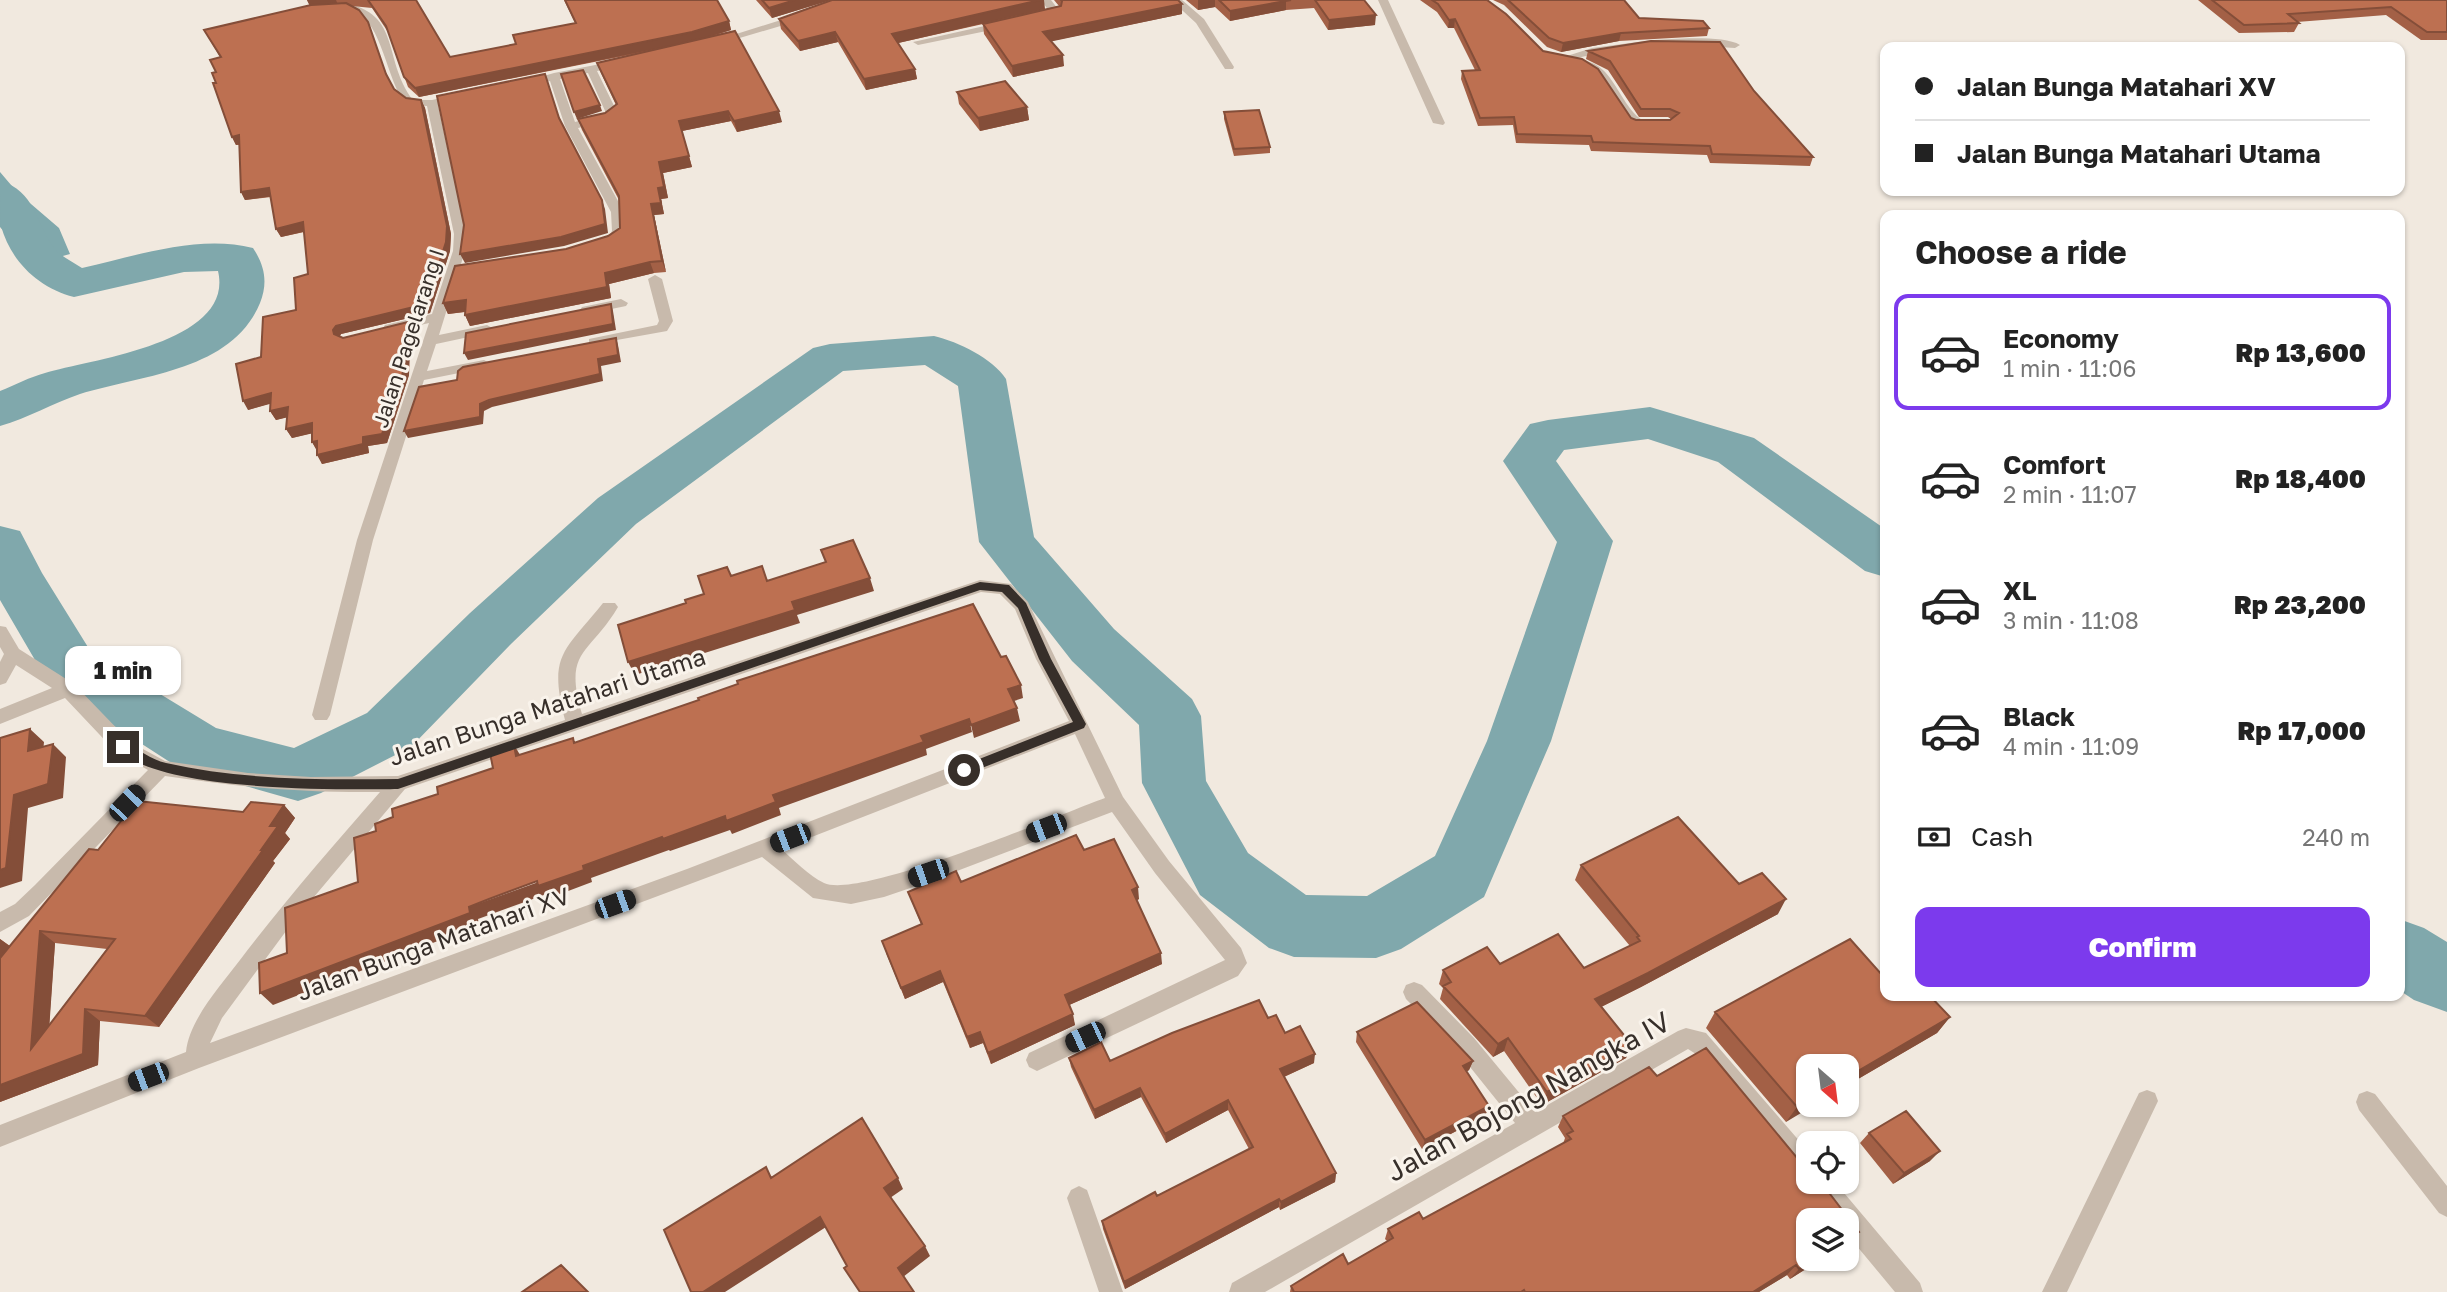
<!DOCTYPE html>
<meta charset="utf-8">
<style>
:root{--surface:#fff;--page:#f2f2f2;--text:#222;--muted:#767676;--line:#e0e0e0;--accent:#7c3aed}
body{margin:0;font-family:"Golos Text",sans-serif;background:var(--page);color:var(--text);height:100vh;display:flex;flex-direction:column;font-size:26px;white-space:nowrap}
*{box-sizing:border-box;margin:0}
p{font-size:23px;color:var(--muted)}
.icon{flex:none;width:38px;height:38px;fill:none;stroke:currentColor;stroke-width:2;stroke-linecap:round;stroke-linejoin:round}
.map{position:relative;flex:1;overflow:hidden}
.sheet{position:absolute;left:1880px;top:210px;width:525px;height:791px;display:flex;flex-direction:column;background:var(--surface);border-radius:14px;box-shadow:0 2px 5px #0004}
.sheet>*{flex:none}
.hud{position:absolute;left:1880px;top:42px;width:525px;height:154px;border-radius:14px;box-shadow:0 2px 5px #0004;display:grid;align-content:center;height:154px;padding:0 35px;background:var(--surface)}
.needle{width:46px;rotate:152deg}
.fabs{position:absolute;left:1796px;top:1054px;display:grid;gap:14px}
.fabs a{display:grid;place-items:center;width:63px;height:63px;border-radius:14px;background:var(--surface);box-shadow:0 2px 5px #0004;font-size:35px}
.end{position:absolute;width:32px;height:32px;margin:-16px;border:9px solid #372f2a;background:#fff;box-shadow:0 0 0 4px #fff}
.from{border-radius:50%}
.bubble{position:absolute;height:49px;border-radius:14px;background:var(--surface);box-shadow:0 2px 5px #0004;font-size:23px;font-weight:800;line-height:49px;text-align:center}
.car{position:absolute;width:21px;height:42px;margin:-21px -10px;border-radius:9px;box-shadow:0 0 5px 2px #0007;background:linear-gradient(#222 24%,#8ab4d8 0 40%,#222 0 76%,#8ab4d8 0 86%,#222 0)}
.hud b{display:flex;align-items:center;gap:24px;height:66px;font-size:26px}
.hud b+b{border-top:2px solid var(--line)}
.hud i{width:18px;height:18px;background:var(--text)}
ul{padding:0;list-style:none}
li{display:flex;align-items:center;gap:21px;height:116px;margin:0 14px 10px;padding:0 21px;border:4px solid transparent;border-radius:14px}
li div{flex:1}
li b{display:block;font-size:26px}
li em{font-style:normal;font-weight:800}
li.active{border-color:var(--accent)}
li>.icon{width:63px;height:63px;stroke-width:1.5}
h2{padding:0 35px;font-size:32px;line-height:84px}
.pay{display:flex;align-items:center;gap:18px;height:77px;padding:0 35px;font-size:26px}
.pay p{margin-inline-start:auto}
.cta{display:flex;gap:14px;margin-top:auto;padding:14px 35px}
.cta a{flex:1;height:80px;border-radius:14px;background:var(--accent);color:#fff;font-size:28px;font-weight:800;line-height:80px;text-align:center}
.map>svg:first-child{display:block}
.water{fill:#80a8ac}
.lines{fill:none;stroke-linecap:round;stroke-linejoin:round}
.river{fill:#80a8ac;fill-rule:evenodd}
.minor{fill:#c8baac;fill-rule:evenodd}
.wall{fill:#a36046;fill-rule:evenodd}
.shaded-wall{fill:#844e39}
.building{fill:#bd7051;stroke:#844e39;stroke-width:2;fill-rule:evenodd}
.route{fill:#372f2a}
.labels{text-anchor:middle;dominant-baseline:central;stroke-width:6;stroke-linejoin:round;paint-order:stroke}
.far-street-label{font-size:21px;fill:#372f2a;stroke:#f9f3eb}
.street-label{font-size:24px;fill:#372f2a;stroke:#f9f3eb}
.near-street-label{font-size:28px;fill:#372f2a;stroke:#f9f3eb}
</style>
<div class="map">
<svg width="2447" height="1292" viewBox="0 0 2447 1292">
<rect width="100%" height="100%" fill="#f1e9df"/>
<path class="water" d="M0,172L17,192L59,228L70,254L30,265L27,258L0,227Z"/>
<g class="lines">
<path class="river" d="M0,181C35,190 36,224 54,248C60,256 73,262 82,268C136,256 198,234 253,248C265,266 268,283 260,303C232,371 142,375 80,394C53,403 28,418 0,426V391C15,385 30,377 45,373C92,359 235,343 218,271L184,272L74,297C39,288 11,262 1,226C0,213 0,195 0,181Z
M934,336C959,342 992,358 1006,379L1034,537L1114,629L1192,699L1201,716L1206,781L1248,853L1306,895L1367,896L1435,856L1487,741L1557,542L1503,461L1530,424L1548,420L1650,407L1754,438L1885,529V577L1865,571L1718,462L1648,439L1564,450L1556,461L1613,541L1551,741L1484,897L1401,949L1376,958L1294,957L1269,948L1200,895L1142,783L1139,725L1072,661L979,542L958,386L925,365L843,371L636,524L512,643L411,747L321,793L298,801L176,766L49,684L0,600V526L20,531L42,573L91,652L216,728L294,748L367,713L470,613L598,498L813,348L830,344Z
M2399,919L2424,928L2447,942V1012L2414,1000L2399,990Z"/>
<path class="minor" d="M1041,0H1051L1061,13L1060,15L1033,19V15L1049,11Z
M1171,0H1182L1204,19L1234,67L1233,69H1225L1196,23Z
M1378,0H1388L1445,123L1443,125L1433,123Z
M336,2C404,9 381,59 413,100H432L460,94L466,97L438,105L466,234L465,251L439,335L487,325L494,329L492,332L436,344L427,371L484,360L491,364L484,368L424,380L373,540L330,715L327,720H315L312,715L357,540L429,323L390,332L383,328L385,325L432,314L453,251L454,234L427,106L406,105C386,80 383,23 354,11C348,8 339,9 332,7V3Z
M800,14L805,17L804,19L716,45L711,42Z
M1007,21L1012,24L1011,26L918,45L913,42Z
M1653,40C1673,39 1724,35 1740,45L1735,48C1679,44 1626,46 1572,59L1567,56L1592,48Z
M621,60L626,63L625,65L597,71L618,114L608,121L578,128L624,212L625,231L618,244L605,248L599,244L608,238L612,231L611,212L565,126L550,81L525,86L520,83L554,73ZM588,73L606,113L575,122L560,79Z
M1577,61C1614,57 1619,110 1646,122V126L1630,123L1599,78L1577,65Z
M655,275L662,279L673,321L667,331L589,345V339L657,325L659,321L648,279Z
M621,299L628,303L626,306L587,314L580,310L582,307Z
M980,580L1011,584L1028,602L1123,797L1169,861L1241,948L1247,963L1238,976L1037,1071L1029,1067L1026,1060L1029,1053L1225,960L1155,873L1112,812L928,882L884,897L851,904L813,898L762,857L199,1068L0,1147V1125L186,1052C189,1020 221,985 240,960C284,902 332,847 380,792C304,793 239,787 165,776L29,916L0,932V912L15,904L35,885L148,770L116,752L65,698L0,724V709L52,688L16,665L6,683L0,685V662L4,654L0,647V626L6,627L19,649L74,684L130,742L165,761L248,773L311,777L398,776L565,720C548,654 564,652 603,603H615L618,607C589,656 563,649 582,714ZM981,592L1000,594L1015,609L1036,659L1069,721L687,869L210,1043L222,1018L292,923L405,789ZM1075,734L1105,798C1058,815 860,900 824,883C809,876 794,860 781,849Z
M1414,982L1422,985L1474,1038L1535,1112L1678,1031L1686,1028L1706,1033L1808,1151V1181H1834L1920,1283L1923,1292H1895L1846,1233V1220H1835L1810,1189L1806,1180L1800,1177L1699,1056L1688,1049L1265,1292H1229L1232,1283L1515,1123L1458,1052L1406,999L1403,992L1406,985Z
M2147,1090L2155,1093L2158,1101L2067,1292H2042L2139,1093Z
M2367,1091L2375,1094L2447,1186V1217L2439,1213L2359,1110L2356,1102L2359,1094Z
M1079,1186L1087,1190L1123,1292H1099L1067,1198L1071,1190Z"/>
</g>
<path class="wall" d="M307,0H416L450,57L516,44L575,23L564,0H717L729,21L731,30L707,38L782,122L737,132L731,121L682,131L692,167L663,173L668,198L661,199L664,214L654,215L666,272L654,273L609,284L611,298L470,326L465,315V312L448,314L443,303L566,249L608,236L620,228L619,200L582,130L578,119L605,113L616,105L601,73L597,63L654,50L419,97L408,87L388,32L372,8L352,6L368,22L388,79L394,89L406,98L421,100L425,108L451,234L450,251L430,313L341,334L340,336L343,338L412,321L416,330V338L410,339L409,375L387,443L368,446L369,453L322,464L317,450L312,442V433L292,438L286,429L287,417L276,420L270,411L271,403L248,410L261,357L296,310L308,274L304,232L281,237L276,229L271,197L245,200L241,192L239,145H236L232,137L216,83V72L220,57L204,30L310,6Z
M756,0H831L772,18Z
M1054,0H1178L1182,14L1051,41L1064,66L1013,77L984,34L983,24L898,43L915,69L917,79L866,90L838,42L800,51L781,29L779,19L1045,9L1059,6Z
M1186,0H1364L1375,25L1328,30L1314,8L1286,10L1230,21L1215,7L1198,10Z
M1420,0H1487L1543,51L1631,118L1636,120L1671,119L1668,117H1639L1608,70L1586,59L1588,51L1754,91L1813,157L1810,166L1710,163L1707,155L1591,151L1589,145L1516,143L1513,125L1478,126L1461,79L1462,71L1475,70L1454,28H1448L1437,12Z
M1493,0H1624L1639,18L1709,28L1707,36L1619,41L1561,52L1547,47L1504,5Z
M2198,0H2447V40H2421L2386,15L2297,22L2299,23L2294,32L2239,33Z
M957,92L1027,107L1029,120L980,131L959,104Z
M1224,112L1270,147V153L1234,156L1224,119Z
M284,805L295,818L285,833L290,839L273,861L275,863L159,1027L100,1021L98,1065L0,1102V939L10,946L98,850L243,812ZM55,943L107,949L49,1025Z
M1084,850L1139,899L1137,900L1162,964L1069,1005L1075,1025L991,1064L983,1043L970,1048L943,982L905,999L886,953L921,924L908,892L961,882Z
M1581,865L1739,884L1778,914L1641,987L1601,1007L1632,1045L1626,1058L1542,1105L1504,1051L1493,1057L1440,999L1443,988L1439,984L1443,970L1500,964L1584,968L1630,946L1575,880Z
M1882,975L1950,1017L1937,1033L1846,1086V1066L1808,1104L1786,1122L1706,1028L1715,1012Z
M1268,1018L1285,1033L1314,1063L1284,1077L1336,1173L1335,1182L1280,1210L1279,1207L1125,1289L1103,1229L1102,1221L1157,1196L1249,1149L1228,1110L1166,1143L1141,1097L1095,1119L1071,1067L1069,1058L1110,1061Z
M1357,1032L1473,1061L1469,1070L1466,1072L1489,1106L1485,1116L1422,1149L1356,1042Z
M1657,1076L1859,1232L1849,1242L1790,1279L1787,1275L1759,1292H1290L1291,1286L1348,1264L1387,1241L1385,1239L1388,1229L1423,1219L1563,1144L1565,1138L1558,1127L1563,1116Z
M1869,1133L1930,1161L1893,1184L1860,1143Z"/>
<path class="shaded-wall" d="M307,0H336L338,5L311,8Z
M795,0H831L772,18L769,8Z
M1039,0H1044L1045,9L894,44L892,34Z
M1198,0H1215V7L1198,10Z
M1286,0V10L1230,21V11Z
M1182,4V14L1044,43L1043,32Z
M1376,15L1375,25L1328,30L1329,20Z
M1455,19L1454,28H1448L1449,20Z
M729,21L731,30L694,41L419,97L415,88Z
M835,32L838,42L800,51L798,41Z
M1621,33L1619,41L1561,52L1563,43Z
M1063,55L1064,66L1013,77L1012,66Z
M915,69L917,79L866,90L864,79Z
M421,100L425,108L451,234L450,251L430,313L341,334L338,339L334,334L333,330Z
M600,105L602,111L577,119L574,112Z
M1027,107L1029,120L980,131L978,118Z
M728,111L731,121L682,131L692,167L663,173L668,198L661,199L664,214L654,215L666,272L662,261L651,204L658,188L659,162L679,121Z
M779,111L782,122L737,132L734,121Z
M239,135L243,143L236,145L232,137Z
M269,188L274,196L245,200L241,192Z
M602,200L605,209L608,233L564,246L465,263L460,254Z
M303,222L307,231L281,237L276,229Z
M650,262L654,273L609,284L611,298L470,326L465,315L605,273Z
M466,300L471,311L448,314L443,303Z
M611,304L613,311L616,330L468,360L464,353Z
M412,321L416,330V338L410,339L409,375L387,443L368,446L369,453L322,464L317,455L363,437L406,331Z
M616,338L618,345L621,362L601,366L603,381L492,407L484,411L483,424L408,438L404,431L480,404L598,359Z
M271,393L277,402L248,410L243,401Z
M288,407L293,416L276,420L270,411Z
M312,423L318,432L292,438L286,429Z
M317,441V451L312,442Z
M870,578L874,591L797,615L800,623L635,675L628,662L792,602Z
M1021,685L1023,698L1011,702L1008,689Z
M1017,708L1020,721L974,738L971,725Z
M969,719L972,732L926,749L927,755L779,808L781,815L732,834L730,830L670,851L669,850L591,878L592,882L547,899L544,895L478,919L479,925L273,1005L260,993L469,907L583,866L773,795L921,736Z
M30,729L44,742L42,764L28,751Z
M53,744L66,757L63,798L28,808L22,881L0,888V870L14,795Z
M514,745L522,758L516,756Z
M284,805L295,818L285,833L290,839L273,861L275,863L159,1027L145,1016L261,850L270,826Z
M1138,887L1139,899L1133,902L1132,890Z
M1786,899L1778,914L1641,987L1589,1013L1595,999Z
M40,931L55,943L47,1061L31,1049Z
M0,939L15,950L0,964Z
M1161,953L1162,964L1067,1006L1065,995Z
M940,971L943,982L905,999L901,988Z
M85,1009L100,1021L98,1065L0,1102V1085Z
M1073,1014L1075,1025L991,1064L988,1053Z
M1950,1017L1937,1033L1846,1086V1078Z
M980,1032L983,1043L970,1048L967,1037Z
M1508,1038L1504,1051L1493,1057L1498,1044Z
M1632,1045L1626,1058L1542,1105L1547,1092Z
M1315,1054L1314,1063L1279,1079L1280,1069Z
M1473,1061L1469,1070L1460,1076L1463,1066Z
M1140,1088L1141,1097L1095,1119L1094,1110Z
M1228,1100V1110L1166,1143L1165,1134Z
M1808,1101V1104H1816L1786,1122L1797,1107Z
M1489,1106L1485,1116L1422,1149L1425,1140Z
M1940,1151L1930,1161L1893,1184L1904,1173Z
M1336,1173L1335,1182L1280,1210L1281,1202Z
M898,1178L903,1189L890,1198L884,1188Z
M1279,1199V1207L1125,1289L1124,1282Z
M820,1217L826,1227L725,1292H703Z
M1859,1232L1849,1242L1846,1244V1240Z
M925,1246L930,1256L903,1277L898,1268Z
M1816,1258H1823L1790,1279L1799,1269Z
M1796,1265L1787,1275L1759,1292H1753Z"/>
<path class="building" d="M368,0H416L450,57L516,44L513,35L576,23L565,0H717L729,21L692,32L415,88L404,77L386,26Z
M762,0H795L769,8Z
M832,0H1040L892,34L915,69L864,79L835,32L798,41L779,19Z
M1061,0H1178L1182,4L1043,32L1063,55L1012,66L983,24L1061,6L1062,1Z
M1219,0H1291L1230,11Z
M1315,0H1364L1376,15L1329,20Z
M1432,0H1487L1506,14L1543,51L1582,59L1598,69L1631,118L1636,120H1670L1679,113L1670,109H1641L1610,61L1588,51L1651,41L1720,42L1754,91L1813,157L1712,154L1710,146L1593,142L1591,136L1517,134L1514,117L1480,118L1462,71L1480,70L1455,19L1449,20L1438,4Z
M1508,0H1624L1639,18L1703,21L1709,28L1621,33L1563,43L1549,38Z
M2212,0H2447V32H2427L2391,7L2288,14L2299,23L2244,25Z
M346,3L359,10L368,22L386,74L394,89L406,98L421,100L447,226L446,242L426,304L336,326L333,330L334,334L343,338L412,321V330L406,331L405,366L382,434L363,437V444L317,455V441L312,442V423L286,429L288,407L270,411L271,393L243,401L236,364L261,357L263,317L296,310L294,278L308,274L303,222L276,229L269,188L241,192L239,135L232,137L213,83H216L212,73L216,72L210,60L221,57L204,30L311,5Z
M735,31L779,111L734,121L728,111L679,121L689,156L659,162L664,187L658,188L661,203L651,204L662,261L650,262L605,273L607,287L465,315L466,300L443,303L455,266L566,249L608,236L620,228L619,196L578,119L605,113L617,104L597,63Z
M583,70L600,105L574,112L561,74Z
M545,74L559,118L602,200L605,224L561,237L460,254L464,225L437,96Z
M1005,81L1027,107L978,118L957,92Z
M1259,110L1270,147L1234,149L1224,112Z
M611,304L613,324L464,353L466,333Z
M616,338L618,355L598,359L600,374L489,400L480,404V417L404,431L419,387L457,380L458,371L463,367Z
M853,540L870,578L792,602L795,610L628,662L618,625L686,603L685,600L704,594L698,576L727,567L731,576L762,566L767,581L826,562L821,550Z
M973,604L1001,657L1006,656L1021,685L1008,689L1017,708L971,725L969,719L921,736L924,742L773,795L776,802L726,821L725,816L663,839L662,837L583,866L584,870L538,886L537,881L489,899L469,907L470,913L260,993L259,963L287,953L285,908L358,882L354,838L376,831L375,824L393,817L392,809L438,794L437,787L493,768L490,753L514,745L516,756L573,738L574,743L699,700L698,698L738,684L737,681Z
M30,729L28,751L53,744L48,784L14,795L6,868L0,870V738Z
M137,801L243,812L251,802L284,805L270,826H278L261,850H263L145,1016L85,1009L83,1054L0,1085V958L89,849L98,850ZM40,931L115,939L31,1049Z
M1678,817L1739,884L1762,873L1786,899L1648,973L1595,999L1632,1045L1547,1092L1508,1038L1498,1044L1443,986L1451,982L1443,970L1487,947L1500,964L1558,934L1584,968L1640,941L1637,937L1639,936L1581,865Z
M1076,835L1084,850L1114,839L1138,887L1132,890L1161,953L1065,995L1073,1014L988,1053L980,1032L967,1037L940,971L901,988L882,941L922,924L908,892L956,871L961,882Z
M1850,939L1882,975L1885,973V996H1930L1950,1017L1846,1078V1066H1808V1101L1797,1107L1715,1012Z
M1259,1000L1268,1018L1276,1015L1285,1033L1300,1026L1315,1054L1280,1069L1336,1173L1281,1202L1279,1199L1124,1282L1102,1221L1155,1192L1157,1196L1253,1147L1228,1100L1165,1134L1140,1088L1094,1110L1069,1058L1101,1042L1110,1061L1172,1033Z
M1417,1002L1473,1061L1463,1066L1489,1106L1425,1140L1357,1032Z
M1706,1048L1808,1171V1181H1820L1859,1232L1846,1240V1220H1808V1258H1816L1799,1269L1796,1265L1753,1292H1525L1524,1290L1521,1292H1294L1291,1286L1343,1254L1348,1264L1393,1238L1388,1229L1419,1212L1423,1219L1571,1139L1567,1134L1573,1131L1563,1116L1649,1067L1657,1076Z
M1906,1111L1940,1151L1904,1173L1869,1133Z
M862,1118L898,1178L884,1188L925,1246L898,1268L914,1292H860L844,1268L847,1266L820,1217L703,1292H691L664,1230L766,1167L771,1178Z
M561,1265L588,1292H522Z"/>
<path class="route" d="M980,582L1009,585L1026,603L1051,659L1086,724L1084,728L964,775L958,770L959,767L1073,722L1039,659L1018,608L1002,592L980,590L398,789C341,790 151,792 117,747L123,743C138,748 151,760 166,763C242,780 320,780 398,779Z"/>
<g class="labels">
<g class="far-street-label">
<text transform="translate(408 338) rotate(-72)">Jalan Pagelarang I</text>
</g>
<g class="street-label">
<text transform="translate(547 706) rotate(-18)">Jalan Bunga Matahari Utama</text>
<text transform="translate(433 943) rotate(-20)">Jalan Bunga Matahari XV</text>
</g>
<g class="near-street-label">
<text transform="translate(1528 1096) rotate(-29)">Jalan Bojong Nangka IV</text>
</g>
</g>
</svg>
<div class="fabs">
<a><svg class="needle" viewBox="-14 -14 28 28"><path d="M0-13l5 13h-10z" fill="#e53935"/><path d="M0 13l5-13h-10z" fill="#767676"/></svg></a>
<a><svg class="icon" aria-label="locate" viewBox="0 0 24 24"><circle cx="12" cy="12" r="6"/><path d="M12 2v4M12 18v4M2 12h4M18 12h4"/></svg></a>
<a><svg class="icon" aria-label="layers" viewBox="0 0 24 24"><path d="M12 4l9 5-9 5-9-5zM3 14l9 5 9-5"/></svg></a>
</div>
<i class="end from" style="left:964px;top:770px"></i>
<i class="end" style="left:123px;top:747px"></i>
<div class="bubble" style="left:65px;top:646px;width:116px">1 min</div>
<i class="car" style="left:127px;top:803px;rotate:44deg"></i>
<i class="car" style="left:1046px;top:828px;rotate:249deg"></i>
<i class="car" style="left:790px;top:838px;rotate:249deg"></i>
<i class="car" style="left:928px;top:873px;rotate:251deg"></i>
<i class="car" style="left:615px;top:904px;rotate:70deg"></i>
<i class="car" style="left:1085px;top:1037px;rotate:245deg"></i>
<i class="car" style="left:148px;top:1077px;rotate:249deg"></i>
<div class="hud">
<b><i class="from"></i>Jalan Bunga Matahari XV</b>
<b><i></i>Jalan Bunga Matahari Utama</b>
</div>
<section class="sheet">
<h2>Choose a ride</h2>
<ul>
<li class="active"><svg class="icon" aria-label="car" viewBox="0 0 24 24"><path d="M5 17H2v-5l4-1 3-4h7l3 4 3 1v5h-3M9 17h6M6 11h13"/><circle cx="7" cy="17" r="2"/><circle cx="17" cy="17" r="2"/></svg><div><b>Economy</b><p>1 min · 11:06</p></div><em>Rp 13,600</em></li>
<li><svg class="icon" aria-label="car" viewBox="0 0 24 24"><path d="M5 17H2v-5l4-1 3-4h7l3 4 3 1v5h-3M9 17h6M6 11h13"/><circle cx="7" cy="17" r="2"/><circle cx="17" cy="17" r="2"/></svg><div><b>Comfort</b><p>2 min · 11:07</p></div><em>Rp 18,400</em></li>
<li><svg class="icon" aria-label="car" viewBox="0 0 24 24"><path d="M5 17H2v-5l4-1 3-4h7l3 4 3 1v5h-3M9 17h6M6 11h13"/><circle cx="7" cy="17" r="2"/><circle cx="17" cy="17" r="2"/></svg><div><b>XL</b><p>3 min · 11:08</p></div><em>Rp 23,200</em></li>
<li><svg class="icon" aria-label="car" viewBox="0 0 24 24"><path d="M5 17H2v-5l4-1 3-4h7l3 4 3 1v5h-3M9 17h6M6 11h13"/><circle cx="7" cy="17" r="2"/><circle cx="17" cy="17" r="2"/></svg><div><b>Black</b><p>4 min · 11:09</p></div><em>Rp 17,000</em></li>
</ul>
<div class="pay"><svg class="icon" aria-label="cash" viewBox="0 0 24 24"><path d="M3 7h18v10H3z"/><circle cx="12" cy="12" r="2"/></svg>Cash<p>240 m</p></div>
<div class="cta"><a>Confirm</a></div>
</section>
</div>
